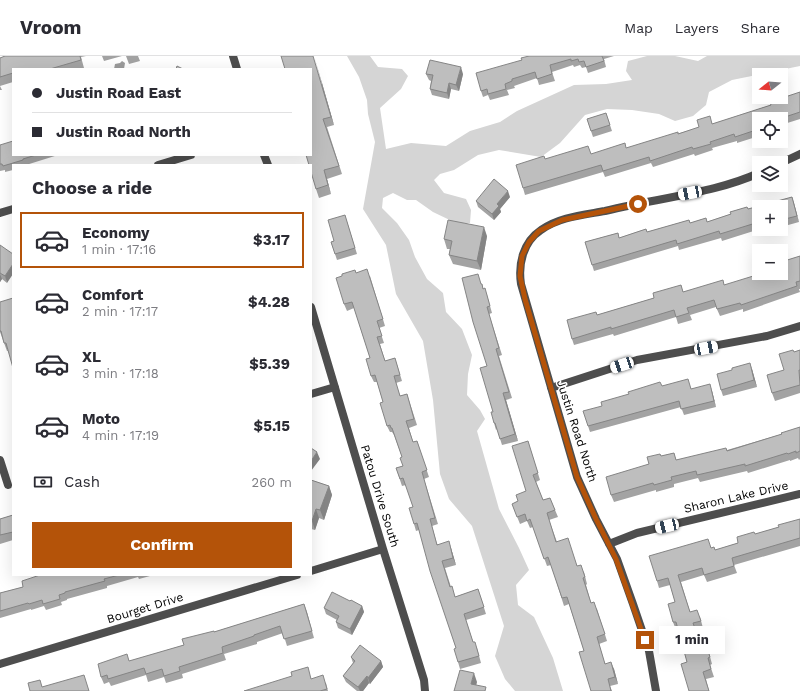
<!DOCTYPE html>
<meta charset="utf-8">
<style>
:root{--surface:#fff;--page:#f7f7f7;--text:#2b2b33;--muted:#7c7c81;--line:#e1e1e2;--accent:#b45309}
body{margin:0;font-family:"Work Sans",sans-serif;background:var(--page);color:var(--text);height:100vh;display:flex;flex-direction:column;font-size:15px;white-space:nowrap}
*{box-sizing:border-box;margin:0}
p{font-size:13px;color:var(--muted)}
.icon{flex:none;width:22px;height:22px;fill:none;stroke:currentColor;stroke-width:2;stroke-linecap:round;stroke-linejoin:round}
.map{position:relative;flex:1;overflow:hidden}
.side{position:absolute;left:12px;top:108px;width:300px;height:412px;display:flex;flex-direction:column;background:var(--surface);border-radius:0px;box-shadow:0 4px 16px #0002}
.side>*{flex:none}
.banner{position:absolute;left:12px;top:12px;width:300px;height:88px;border-radius:0px;box-shadow:0 4px 16px #0002;display:grid;align-content:center;height:88px;padding:0 20px;background:var(--surface)}
.needle{width:26px;rotate:253deg}
.buttons{position:absolute;left:752px;top:12px;display:grid;gap:8px}
.buttons a{display:grid;place-items:center;width:36px;height:36px;border-radius:0px;background:var(--surface);box-shadow:0 4px 16px #0002;font-size:20px}
.end{position:absolute;width:18px;height:18px;margin:-9px;border:5px solid #b45309;background:#fff;box-shadow:0 0 0 2px #fff}
.from{border-radius:50%}
.bubble{position:absolute;height:28px;border-radius:0px;background:var(--surface);box-shadow:0 4px 16px #0002;font-size:13px;font-weight:700;line-height:28px;text-align:center}
.car{position:absolute;width:12px;height:24px;margin:-12px -6px;border-radius:5px;box-shadow:0 0 3px 1px #0007;background:linear-gradient(#fff 24%,#345 0 40%,#fff 0 76%,#345 0 86%,#fff 0)}
.banner b{display:flex;align-items:center;gap:14px;height:38px;font-size:15px}
.banner b+b{border-top:1px solid var(--line)}
.banner i{width:10px;height:10px;background:var(--text)}
ul{padding:0;list-style:none}
li{display:flex;align-items:center;gap:12px;height:56px;margin:0 8px 6px;padding:0 12px;border:2px solid transparent;border-radius:0px}
li div{flex:1}
li b{display:block;font-size:15px}
li em{font-style:normal;font-weight:700}
li.on{border-color:var(--accent)}
li>.icon{width:36px;height:36px;stroke-width:1.5}
h2{padding:0 20px;font-size:18px;line-height:48px}
.pay{display:flex;align-items:center;gap:10px;height:44px;padding:0 20px;font-size:15px}
.pay p{margin-inline-start:auto}
.cta{display:flex;gap:8px;margin-top:auto;padding:8px 20px}
.cta a{flex:1;height:46px;border-radius:0px;background:var(--accent);color:#fff;font-size:16px;font-weight:700;line-height:46px;text-align:center}
header{display:flex;align-items:center;gap:24px;box-sizing:border-box;height:56px;padding:0 20px;background:var(--surface);border-bottom:1px solid var(--line)}
header strong{font-size:19px}
nav{display:flex;gap:22px;margin-inline-start:auto;font-size:14px}
.map>svg:first-child{display:block}
.green{fill:#d5d5d5}
.water{fill:#9c9c9c}
.lines{fill:none;stroke-linecap:round;stroke-linejoin:round}
.street{stroke:#4e4e4e;stroke-width:8}
.wall{fill:#a3a3a3}
.shaded-wall{fill:#858585}
.building{fill:#bebebe;stroke:#858585}
.route{stroke:#b45309;stroke-width:5}
.labels{text-anchor:middle;dominant-baseline:central;stroke-width:3;stroke-linejoin:round;paint-order:stroke}
.street-label{font-size:12px;fill:#000;stroke:#fff}
</style>
<header>
<strong>Vroom</strong>
<nav><a>Map</a><a>Layers</a><a>Share</a></nav>
</header>
<div class="map">
<svg width="800" height="635" viewBox="0 0 800 635">
<rect width="100%" height="100%" fill="#fff"/>
<path class="green" d="M347,0H370L378,11L402,13L408,20L401,33L380,52L386,93L411,87L446,90L470,75L500,66L517,55L574,29L606,28L632,24L626,15L628,5L647,0H675L698,5L707,0H800V10L732,24L709,36L706,49L693,60L675,65L659,58L632,54L607,53L585,59L560,87L541,101L499,94L478,99L454,114L440,118L434,124L444,137L466,143L471,154L470,167H456L433,156L416,144H407L393,137L383,142L382,152L397,167L409,184L415,201L427,223L443,237L446,256L462,273L472,299L468,318L467,339L480,354L485,363L477,375L499,453L519,492L529,514L516,529L518,549L534,561L553,602L563,635H515L505,623L495,600L504,570L472,470L449,443L440,418L433,344L423,285L396,238L386,189L363,153L375,86L368,58L367,44L359,21Z"/>
<path class="water" d="M122,5L125,7L124,13H114L115,8L120,7Z"/>
<g class="lines">
<path class="street" d="M233,0L237,13
M264,99L268,109
M781,107L800,98
M158,109L191,99
M0,157L13,153
M311,251L383,493L424,624L425,635
M551,332L637,304L767,280L800,270
M311,338L335,331
M0,404L8,429
M609,488L637,477L800,438
M311,515L383,493
M0,608L297,519
M656,635L649,595L633,548L617,503L596,463L577,421L521,228C518,208 523,186 541,174C559,161 583,159 605,155C626,150 647,146 668,142C699,136 730,130 759,117"/>
</g>
<path class="wall" d="M5,0H86L81,1L84,12L79,13H13V26L0,30L2,34H0V2Z
M102,0H122L104,5Z
M126,0H138L140,5L129,8Z
M529,0H614L604,3L606,11L588,17L586,11L582,12L580,9L574,11L573,9L552,16L555,25L539,29L537,22L514,30L515,32L507,34L509,39L490,44L488,39L483,41L481,35L522,4Z
M426,18H463L459,35L451,33L449,43L432,39L430,33L431,25L429,24Z
M322,27L334,69L327,71L342,118L327,123L331,138L319,142L316,133Z
M800,36V63L781,69V63H759V80L737,87V85L712,92L713,94L695,100L694,98L653,111L651,107L605,121L603,116L525,139L523,132L545,103L591,98L627,92L712,68L771,49Z
M606,57L612,75L593,81L587,63Z
M0,89L13,99H58L26,109H13V114L5,116V114L0,115Z
M510,141L500,153L501,156L494,164L478,151L476,145Z
M792,141L799,166L781,171V151H759V173H760L722,185L721,182L679,194L678,190L594,215L585,186L618,177L619,182L646,173L647,176L689,164L690,167L706,162L707,166L731,158L730,156L747,151L748,153Z
M345,159L357,198L337,204L331,186L334,185Z
M764,173H775L765,176Z
M487,180L481,214L453,208L449,199L450,193H447L444,183Z
M0,189L7,227L2,223L0,226Z
M800,200V233H799L800,236L743,256V253L720,260L716,251L690,259L692,264L678,268L676,261L614,280L613,278L574,289L572,283L597,259L654,242L681,229L683,236L725,229L781,217Z
M356,217L370,220L385,270L379,272L384,287L380,288L385,305L395,302L402,325L396,327L400,340L407,338L417,369L409,372L413,386L417,385L429,421L424,423L438,468L432,470L437,488L451,492L456,509L445,512L451,531L455,541L478,533L486,558L466,564L473,586L477,592L481,607L460,613L458,606L456,592L419,474L416,475L414,468L413,451L406,429L402,430L396,412L403,410L402,401L394,379L392,376H390L387,370L383,346L377,326H374L371,320L370,302L354,252L347,255L344,248L342,220Z
M481,228H482L483,232L487,239L492,257L489,258L502,299L499,300L512,342L506,344L518,385L502,389L497,373L496,374L494,367L493,356L487,310Z
M0,246L8,295H7L0,276Z
M800,294V337L775,345L772,337L784,314L794,296Z
M752,313L757,331L723,340L721,334Z
M662,330L712,335L716,351L684,359L681,351L590,376L588,370Z
M800,371V403L799,404L798,402L790,405V404L748,417L747,415L700,426L698,422L674,428V431L656,436V434L614,446L611,439L649,408L660,398L661,400L674,397L676,404L727,394L782,378Z
M528,385L540,424L536,426L543,444L550,442L558,461L549,464L557,486L577,510L584,516L587,528L586,529L591,547L597,553L607,585L599,588L605,608L614,613L618,628L610,630L612,635H591L584,595L569,548L564,550L551,509L547,510L533,471L530,472L527,465L520,468L512,448L518,445L526,435Z
M311,424L329,430L332,439L324,464L319,462L315,474L311,473Z
M13,459V484L0,488V463Z
M800,463V490L734,509L737,517L707,526L704,519L681,526L690,556L700,561L703,572L696,574L700,587L708,593L712,608L710,609L714,621L706,623L709,635H689L687,606L678,573L676,574L673,566L675,546L670,529L659,532L657,525L711,492L715,494L738,487L755,478L779,471Z
M40,519H150V520L139,523L138,521L107,530V532L67,543V544L61,546L62,549L46,554L44,550L31,554V553L0,562V537L23,531Z
M350,545L362,550L364,556L352,579L338,572L336,566L337,564L326,558L324,552Z
M304,548L314,582L287,590L283,577L257,586V588L224,598L226,604L182,618L183,622L166,627L164,621L148,626L146,619L111,630L109,626L104,628L101,621L130,605L184,589L214,576Z
M351,601L381,605L383,611L370,628L369,627L363,635H357L346,626L343,620L353,607Z
M312,623L326,627L328,635H244Z"/>
<path class="shaded-wall" d="M314,0L322,27L334,69L331,61Z
M461,11L463,18L459,35L456,29Z
M449,27L451,33L449,43L447,37Z
M324,114L327,123L331,138L328,129Z
M508,135L510,141L500,153L501,156L494,164L492,158L497,148Z
M792,141L794,147L799,166L797,160Z
M484,171L487,180L481,214L477,205Z
M13,208V218L7,227L5,220Z
M0,218L2,223L0,226Z
M750,307L752,313L757,331L754,324Z
M710,328L712,335L716,351L714,345Z
M503,337L506,344L518,385L515,378Z
M317,396L320,403L311,415V405Z
M329,430L332,439L324,464L320,454Z
M316,453L319,462L315,474L312,465Z
M449,485L451,492L456,509L453,502Z
M304,548L307,556L314,582L312,575Z
M362,550L364,556L352,579L350,573Z
M381,605L383,611L370,628L368,622Z
M611,606L614,613L618,628L615,621Z
M474,617L477,626L475,635L471,628Z
M367,620L369,627L363,635H360L358,631Z"/>
<path class="building" d="M5,0H80L81,4L50,13H13V17L0,21V2Z
M281,0H313L331,61L323,63L339,110L324,114L328,129L316,133L311,116V109H309L306,99H311V13H285Z
M529,0H602L604,5L586,11L584,5L579,6L578,3L571,5V3L550,9L552,18L537,23L535,16L512,23V25L505,28L506,33L488,38L487,33L481,35L476,17L522,4L521,2Z
M430,4L461,11L456,29L449,27L447,37L430,33L433,19L426,18Z
M177,10L183,13H176Z
M800,36V56L779,63H759V73L735,81L734,78L710,86L711,88L693,93L692,91L650,105L649,101L603,115L601,109L523,132L516,109L544,100L545,103L588,90L591,98L625,87L626,92L678,76V78L699,71L697,64L710,60L712,68L771,49L770,46Z
M606,57L610,69L591,75L587,63Z
M13,85V99H36L23,103V104L3,110L2,108H0V89Z
M494,123L508,135L497,148L499,150L492,158L476,145Z
M792,141L797,160L781,164V151H759V166L720,178L719,175L677,188L676,184L592,209L585,186L618,177L619,182L646,173L647,176L689,164L690,167L706,162L707,166L731,158L730,156L747,151L748,153Z
M345,159L355,192L335,198L331,186L334,185L328,164Z
M448,164L484,171L477,205L449,199L452,185L444,183Z
M0,189L13,198V208L5,220L0,217Z
M800,200V225L796,226L797,230L741,249L740,247L717,253L714,244L687,252L689,257L676,261L674,254L611,273V271L572,283L567,264L596,256L597,259L654,242L653,237L681,229L683,236L723,224L724,229L763,217H781V206Z
M367,213L383,263L377,265L382,280L377,281L385,305L395,302L400,319L394,320L400,340L407,338L414,363L406,365L413,386L417,385L427,414L422,416L435,462L430,463L437,489L449,485L453,502L442,505L450,531L452,530L455,541L478,533L484,551L464,558L473,586H475L479,600L458,606L454,593L456,592L430,515L417,467L414,468L409,452L413,451L403,422L400,423L396,412L403,410L400,402L402,401L392,372H391L390,369L387,370L380,347L383,346L375,319L371,320L366,303L370,302L352,246L344,248L336,222L342,220V218L355,214L356,217Z
M478,218L481,228H482L483,233L485,232L490,250L487,251L499,292L496,293L509,336L503,337L515,378L500,383L495,367H494L491,356H493L480,312L487,310L473,266L462,222Z
M13,242V312L6,287H4L1,275H0V246Z
M793,294L794,296L800,294V314H799L800,329L772,337L767,319L784,314L779,298Z
M750,307L754,324L721,334L717,318L732,314V312Z
M688,323L691,333L710,328L714,345L681,353L679,345L588,370L583,355L602,350L601,346L629,338L628,336L660,326L662,330Z
M800,371V395L796,397V395L788,398L787,397L745,410V408L697,419L696,415L671,421L672,424L654,429L653,427L611,439L606,421L649,408L647,401L660,398L661,400L674,397L676,404L726,392L727,395L782,378L781,377Z
M528,385L538,417L533,419L543,444L550,442L555,454L547,457L556,486L568,482L577,510L581,509L585,521L583,522L591,547L594,546L605,578L597,581L605,608L611,606L615,621L608,623L611,635H591L579,596L584,595L567,541L562,542L548,501L544,503L530,463L527,465L525,458L517,461L512,448L518,445L516,439L526,435L512,390Z
M311,392L317,396L311,405Z
M311,424L329,430L320,454L316,453L312,465H311Z
M13,459V476L0,479V463Z
M800,463V482L732,502L734,510L704,519L702,512L678,519L690,556L697,554L701,565L693,567L700,587L705,586L710,601L708,602L711,613L703,616L709,635H689L681,608L687,606L676,566H673L668,548L675,546L668,522L657,525L649,500L708,483L711,492L714,491L715,494L738,487L737,481L754,476L755,478L779,471L778,469Z
M40,519H119L104,523L105,525L65,536V537L59,539L60,543L43,548L42,544L29,548L28,547L0,555V537L23,531L22,525Z
M332,536L350,545L351,544L362,550L350,573L336,566L339,560L324,552Z
M304,548L312,575L284,583L280,570L254,579V580L222,591L223,597L179,611L180,615L164,620L162,613L146,618L144,612L108,623L107,619L101,621L98,608L127,598L129,605L184,589L182,583L214,575V576Z
M360,589L381,605L368,622L367,620L358,631L343,620L355,605L351,601Z
M308,611L311,623L323,619L327,633L320,635H244L292,620L291,616Z
M460,614L474,617L471,628L486,631L485,635H454Z
M84,619L89,635H30L28,627L40,624L42,631Z"/>
<g class="lines">
<path class="route" d="M638,148L562,164L539,175L529,186L522,200L520,220L525,243L577,421L596,463L616,503L645,584"/>
</g>
<g class="labels">
<g class="street-label">
<text transform="translate(577 375) rotate(72)">Justin Road North</text>
<text transform="translate(380 440) rotate(73)">Patou Drive South</text>
<text transform="translate(736 441) rotate(-13)">Sharon Lake Drive</text>
<text transform="translate(145 552) rotate(-17)">Bourget Drive</text>
</g>
</g>
</svg>
<div class="buttons">
<a><svg class="needle" viewBox="-14 -14 28 28"><path d="M0-13l5 13h-10z" fill="#e53935"/><path d="M0 13l5-13h-10z" fill="#7c7c81"/></svg></a>
<a><svg class="icon" aria-label="locate" viewBox="0 0 24 24"><circle cx="12" cy="12" r="6"/><path d="M12 2v4M12 18v4M2 12h4M18 12h4"/></svg></a>
<a><svg class="icon" aria-label="layers" viewBox="0 0 24 24"><path d="M12 4l9 5-9 5-9-5zM3 14l9 5 9-5"/></svg></a>
<a>+</a>
<a>−</a>
</div>
<i class="end from" style="left:638px;top:148px"></i>
<i class="end" style="left:645px;top:584px"></i>
<div class="bubble" style="left:659px;top:570px;width:66px">1 min</div>
<i class="car" style="left:690px;top:137px;rotate:259deg"></i>
<i class="car" style="left:706px;top:292px;rotate:79deg"></i>
<i class="car" style="left:622px;top:309px;rotate:252deg"></i>
<i class="car" style="left:667px;top:470px;rotate:257deg"></i>
<div class="banner">
<b><i class="from"></i>Justin Road East</b>
<b><i></i>Justin Road North</b>
</div>
<section class="side">
<h2>Choose a ride</h2>
<ul>
<li class="on"><svg class="icon" aria-label="car" viewBox="0 0 24 24"><path d="M5 17H2v-5l4-1 3-4h7l3 4 3 1v5h-3M9 17h6M6 11h13"/><circle cx="7" cy="17" r="2"/><circle cx="17" cy="17" r="2"/></svg><div><b>Economy</b><p>1 min · 17:16</p></div><em>$3.17</em></li>
<li><svg class="icon" aria-label="car" viewBox="0 0 24 24"><path d="M5 17H2v-5l4-1 3-4h7l3 4 3 1v5h-3M9 17h6M6 11h13"/><circle cx="7" cy="17" r="2"/><circle cx="17" cy="17" r="2"/></svg><div><b>Comfort</b><p>2 min · 17:17</p></div><em>$4.28</em></li>
<li><svg class="icon" aria-label="car" viewBox="0 0 24 24"><path d="M5 17H2v-5l4-1 3-4h7l3 4 3 1v5h-3M9 17h6M6 11h13"/><circle cx="7" cy="17" r="2"/><circle cx="17" cy="17" r="2"/></svg><div><b>XL</b><p>3 min · 17:18</p></div><em>$5.39</em></li>
<li><svg class="icon" aria-label="car" viewBox="0 0 24 24"><path d="M5 17H2v-5l4-1 3-4h7l3 4 3 1v5h-3M9 17h6M6 11h13"/><circle cx="7" cy="17" r="2"/><circle cx="17" cy="17" r="2"/></svg><div><b>Moto</b><p>4 min · 17:19</p></div><em>$5.15</em></li>
</ul>
<div class="pay"><svg class="icon" aria-label="cash" viewBox="0 0 24 24"><path d="M3 7h18v10H3z"/><circle cx="12" cy="12" r="2"/></svg>Cash<p>260 m</p></div>
<div class="cta"><a>Confirm</a></div>
</section>
</div>
